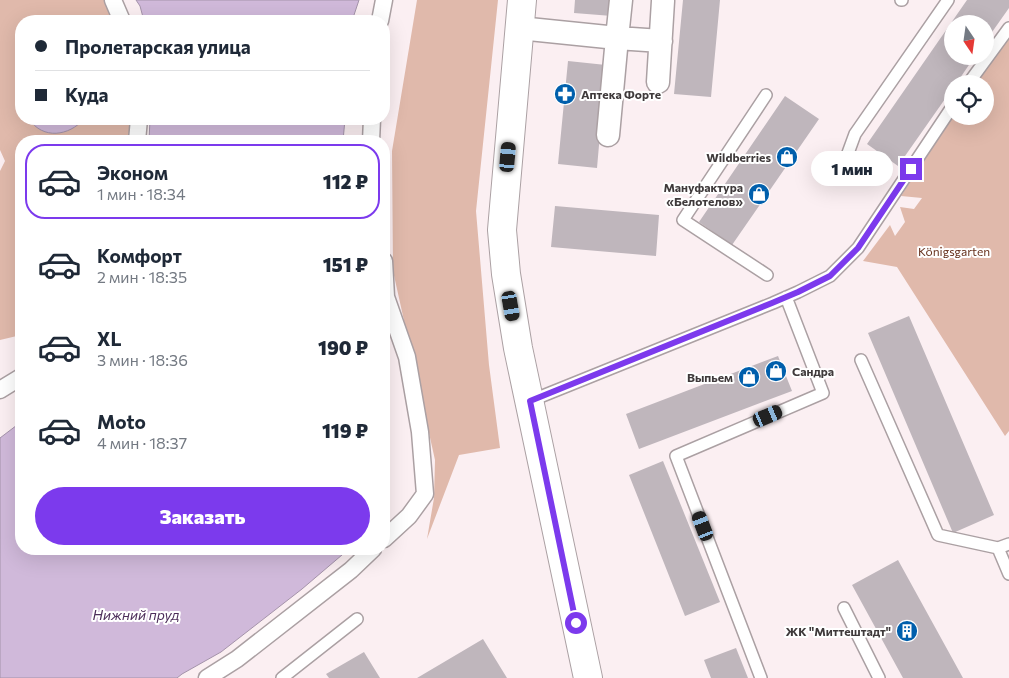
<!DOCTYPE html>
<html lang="ru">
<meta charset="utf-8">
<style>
:root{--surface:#fff;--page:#f6f6f7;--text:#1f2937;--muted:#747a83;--line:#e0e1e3;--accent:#7c3aed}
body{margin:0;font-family:Commissioner,sans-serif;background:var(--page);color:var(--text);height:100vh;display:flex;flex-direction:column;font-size:19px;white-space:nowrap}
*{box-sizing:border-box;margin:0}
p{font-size:16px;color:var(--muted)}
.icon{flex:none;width:28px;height:28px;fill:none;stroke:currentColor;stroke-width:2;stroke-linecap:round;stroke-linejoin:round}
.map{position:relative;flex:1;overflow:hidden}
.drawer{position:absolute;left:15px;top:135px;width:375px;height:420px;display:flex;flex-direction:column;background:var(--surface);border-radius:20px;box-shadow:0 5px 20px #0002}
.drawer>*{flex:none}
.hud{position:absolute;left:15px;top:15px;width:375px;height:110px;border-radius:20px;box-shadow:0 5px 20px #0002;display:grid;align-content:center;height:110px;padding:0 20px;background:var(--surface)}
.needle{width:32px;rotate:167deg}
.fabs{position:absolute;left:944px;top:15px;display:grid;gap:10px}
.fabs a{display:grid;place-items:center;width:50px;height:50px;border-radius:50%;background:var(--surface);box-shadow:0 5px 20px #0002;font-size:25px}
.end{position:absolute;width:22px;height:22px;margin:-11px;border:6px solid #7c3aed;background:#fff;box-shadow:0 0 0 2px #fff}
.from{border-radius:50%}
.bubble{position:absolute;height:35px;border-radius:18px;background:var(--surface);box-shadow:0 5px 20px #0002;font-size:16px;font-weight:800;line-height:35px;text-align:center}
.car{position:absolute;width:15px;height:30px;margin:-15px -8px;border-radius:6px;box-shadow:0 0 4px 1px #0007;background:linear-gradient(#222 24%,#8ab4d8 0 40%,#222 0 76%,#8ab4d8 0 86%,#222 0)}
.hud b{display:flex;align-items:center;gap:18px;height:48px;font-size:19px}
.hud b+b{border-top:1px solid var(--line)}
.hud i{width:12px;height:12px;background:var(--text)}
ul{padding:9px 0 0;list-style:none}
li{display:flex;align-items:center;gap:15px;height:75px;margin:0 10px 8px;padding:0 10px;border:2px solid transparent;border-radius:20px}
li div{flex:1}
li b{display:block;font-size:19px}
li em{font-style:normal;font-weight:800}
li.current{border-color:var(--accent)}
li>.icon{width:45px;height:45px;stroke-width:1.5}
.action{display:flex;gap:10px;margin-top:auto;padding:10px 20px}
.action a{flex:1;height:58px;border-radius:30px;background:var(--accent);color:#fff;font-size:20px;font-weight:800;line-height:58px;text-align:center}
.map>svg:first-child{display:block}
.green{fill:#e0b9ab}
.water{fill:#d0b9da;stroke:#a493aa}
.building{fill:#bfb6bc}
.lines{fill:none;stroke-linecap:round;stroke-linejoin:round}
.service-casing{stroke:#aba0a3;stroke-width:14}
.pedestrian-casing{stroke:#aba0a3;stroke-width:19}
.minor-casing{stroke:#aba0a3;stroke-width:25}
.secondary-casing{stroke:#aba0a3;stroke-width:30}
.service{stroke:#fff;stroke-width:11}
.pedestrian{stroke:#fff;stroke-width:16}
.minor{stroke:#fff;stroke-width:22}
.secondary{stroke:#fff;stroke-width:28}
.route{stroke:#7c3aed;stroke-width:6}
.labels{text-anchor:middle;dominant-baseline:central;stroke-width:4;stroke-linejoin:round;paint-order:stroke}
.poi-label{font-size:12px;font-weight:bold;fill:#3f3a3b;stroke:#fff;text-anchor:end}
.park-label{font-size:12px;fill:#66311d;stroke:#fff}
.water-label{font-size:14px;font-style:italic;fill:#4d2e5a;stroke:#fff}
</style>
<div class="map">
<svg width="1009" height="678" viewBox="0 0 1009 678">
<rect width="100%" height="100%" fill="#fbeff2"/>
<path class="green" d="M0,0H120L128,21H21V119H142L140,141H21V335L0,340V171L5,161L0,150Z
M417,0H498L476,211L489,365L500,448L459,455L427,539L434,498L435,460L393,271L392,151Z
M1009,33V431L1005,436L897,267L863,261L890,225L895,236L905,222L900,207L914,209L922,198L901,196L953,116H985V84H975Z"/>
<path class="water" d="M136,0H359L352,21H144L140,6Z
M29,119H84C69,136 43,140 29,119Z
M150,119H345L343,141H149Z
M21,422V549H349L302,589L221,652L182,674L177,678H0V438Z
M384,432L389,463L388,504L384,511Z"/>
<path class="building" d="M575,0H613L612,16L574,13Z
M683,0H720L711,97L674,94Z
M967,0H1009V8L985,42V24H952V56H975L956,84H952V89L898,166L867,144Z
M568,61L606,65L597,168L558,164Z
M785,96L819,119L732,245L699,222Z
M555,206L659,215L656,256L551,247Z
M909,316L994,515L953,533L868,333Z
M778,356L792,391L639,449L626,414Z
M663,461L720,602L685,616L629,475Z
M898,560L963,678H903L852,585Z
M483,639L507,678H417Z
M736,648L748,678H711L704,660Z
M364,652L380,678H329L326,674Z"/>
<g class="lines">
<g class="service-casing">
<path id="service" d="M901,0H902
M968,84L1009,28
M766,95L683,220L767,275
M840,175L855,134L948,0
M861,360L938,535L998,548
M530,401L773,303L798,292L830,276L858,248L952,107
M1009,544L998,548L1009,574
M844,608L879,678
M282,678L357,619
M761,678L676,456L823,393L786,297"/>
</g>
<g class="pedestrian-casing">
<path id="pedestrian" d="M113,0L122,21
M380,21L384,0
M137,141L139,119
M371,141L372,119
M384,261L386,297L407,357L420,432L425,494L409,516L384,539
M0,390L21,377
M207,678L237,659L351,570L373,549"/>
</g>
<g class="minor-casing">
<path id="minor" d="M621,0L617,38L661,41
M519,28L617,38L608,135
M658,82L663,1"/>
</g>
<g class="secondary-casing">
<path id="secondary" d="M522,0L502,230L506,274L518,348L588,678"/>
</g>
<use href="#service" class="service"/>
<use href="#pedestrian" class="pedestrian"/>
<use href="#minor" class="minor"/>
<use href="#secondary" class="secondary"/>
</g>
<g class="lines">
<path class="route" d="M576,623L530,401L772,303L798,292L830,276L858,248L911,169"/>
</g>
<defs>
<g id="pharmacy-disc" transform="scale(1.125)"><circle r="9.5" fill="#005fac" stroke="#fff"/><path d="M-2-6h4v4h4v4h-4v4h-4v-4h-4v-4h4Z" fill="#fff"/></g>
<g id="shop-disc" transform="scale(1.125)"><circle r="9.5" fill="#005fac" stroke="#fff"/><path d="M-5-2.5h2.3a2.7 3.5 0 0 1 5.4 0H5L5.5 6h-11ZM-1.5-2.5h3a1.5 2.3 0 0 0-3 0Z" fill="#fff"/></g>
<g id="building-disc" transform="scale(1.125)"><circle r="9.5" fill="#005fac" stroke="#fff"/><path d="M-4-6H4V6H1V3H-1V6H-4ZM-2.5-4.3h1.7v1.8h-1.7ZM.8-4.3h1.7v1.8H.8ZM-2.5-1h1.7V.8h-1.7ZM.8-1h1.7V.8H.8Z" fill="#fff"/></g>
</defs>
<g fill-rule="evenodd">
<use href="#pharmacy-disc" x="565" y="94"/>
<use href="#shop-disc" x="787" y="157"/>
<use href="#shop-disc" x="759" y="194"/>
<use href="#shop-disc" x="776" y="371"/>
<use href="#shop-disc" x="749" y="377"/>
<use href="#building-disc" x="907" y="631"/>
</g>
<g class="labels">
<g class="poi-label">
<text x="581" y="94" text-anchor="start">Аптека Форте</text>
<text x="771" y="157">Wildberries</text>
<text x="743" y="187">Мануфактура<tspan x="743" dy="14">«Белотелов»</tspan></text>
<text x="792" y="371" text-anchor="start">Сандра</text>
<text x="733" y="377">Выпьем</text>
<text x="891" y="631">ЖК "Миттештадт"</text>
</g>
<g class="park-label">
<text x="954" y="251">Königsgarten</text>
</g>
<g class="water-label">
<text x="136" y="614">Нижний пруд</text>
</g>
</g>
</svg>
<div class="fabs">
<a><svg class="needle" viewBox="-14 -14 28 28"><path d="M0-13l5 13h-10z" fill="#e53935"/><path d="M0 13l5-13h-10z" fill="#747a83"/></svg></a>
<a><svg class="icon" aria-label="locate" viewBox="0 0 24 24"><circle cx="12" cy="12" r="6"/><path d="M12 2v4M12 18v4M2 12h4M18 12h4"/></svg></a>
</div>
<i class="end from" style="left:576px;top:623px"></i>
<i class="end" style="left:911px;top:169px"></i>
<div class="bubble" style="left:811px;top:151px;width:82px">1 мин</div>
<i class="car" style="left:508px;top:157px;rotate:5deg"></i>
<i class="car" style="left:511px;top:306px;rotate:170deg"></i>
<i class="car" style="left:768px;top:416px;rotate:67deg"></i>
<i class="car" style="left:703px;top:526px;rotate:339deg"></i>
<div class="hud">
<b><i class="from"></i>Пролетарская улица</b>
<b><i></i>Куда</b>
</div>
<section class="drawer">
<ul>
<li class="current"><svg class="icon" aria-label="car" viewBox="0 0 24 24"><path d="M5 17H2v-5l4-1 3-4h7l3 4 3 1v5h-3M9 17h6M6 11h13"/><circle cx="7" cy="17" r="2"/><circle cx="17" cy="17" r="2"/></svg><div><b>Эконом</b><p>1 мин · 18:34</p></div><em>112 ₽</em></li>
<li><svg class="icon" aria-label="car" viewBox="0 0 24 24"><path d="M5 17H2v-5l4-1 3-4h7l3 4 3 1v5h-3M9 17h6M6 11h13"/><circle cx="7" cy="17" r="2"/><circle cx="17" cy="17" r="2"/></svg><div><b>Комфорт</b><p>2 мин · 18:35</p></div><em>151 ₽</em></li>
<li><svg class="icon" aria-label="car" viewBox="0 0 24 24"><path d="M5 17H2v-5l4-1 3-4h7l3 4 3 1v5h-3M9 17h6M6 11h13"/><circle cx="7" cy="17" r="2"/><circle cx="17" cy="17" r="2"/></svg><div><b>XL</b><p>3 мин · 18:36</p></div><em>190 ₽</em></li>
<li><svg class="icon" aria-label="car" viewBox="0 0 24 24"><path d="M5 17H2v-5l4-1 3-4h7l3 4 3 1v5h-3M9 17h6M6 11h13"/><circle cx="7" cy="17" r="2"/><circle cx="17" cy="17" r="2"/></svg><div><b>Moto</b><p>4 мин · 18:37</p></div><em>119 ₽</em></li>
</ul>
<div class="action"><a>Заказать</a></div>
</section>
</div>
